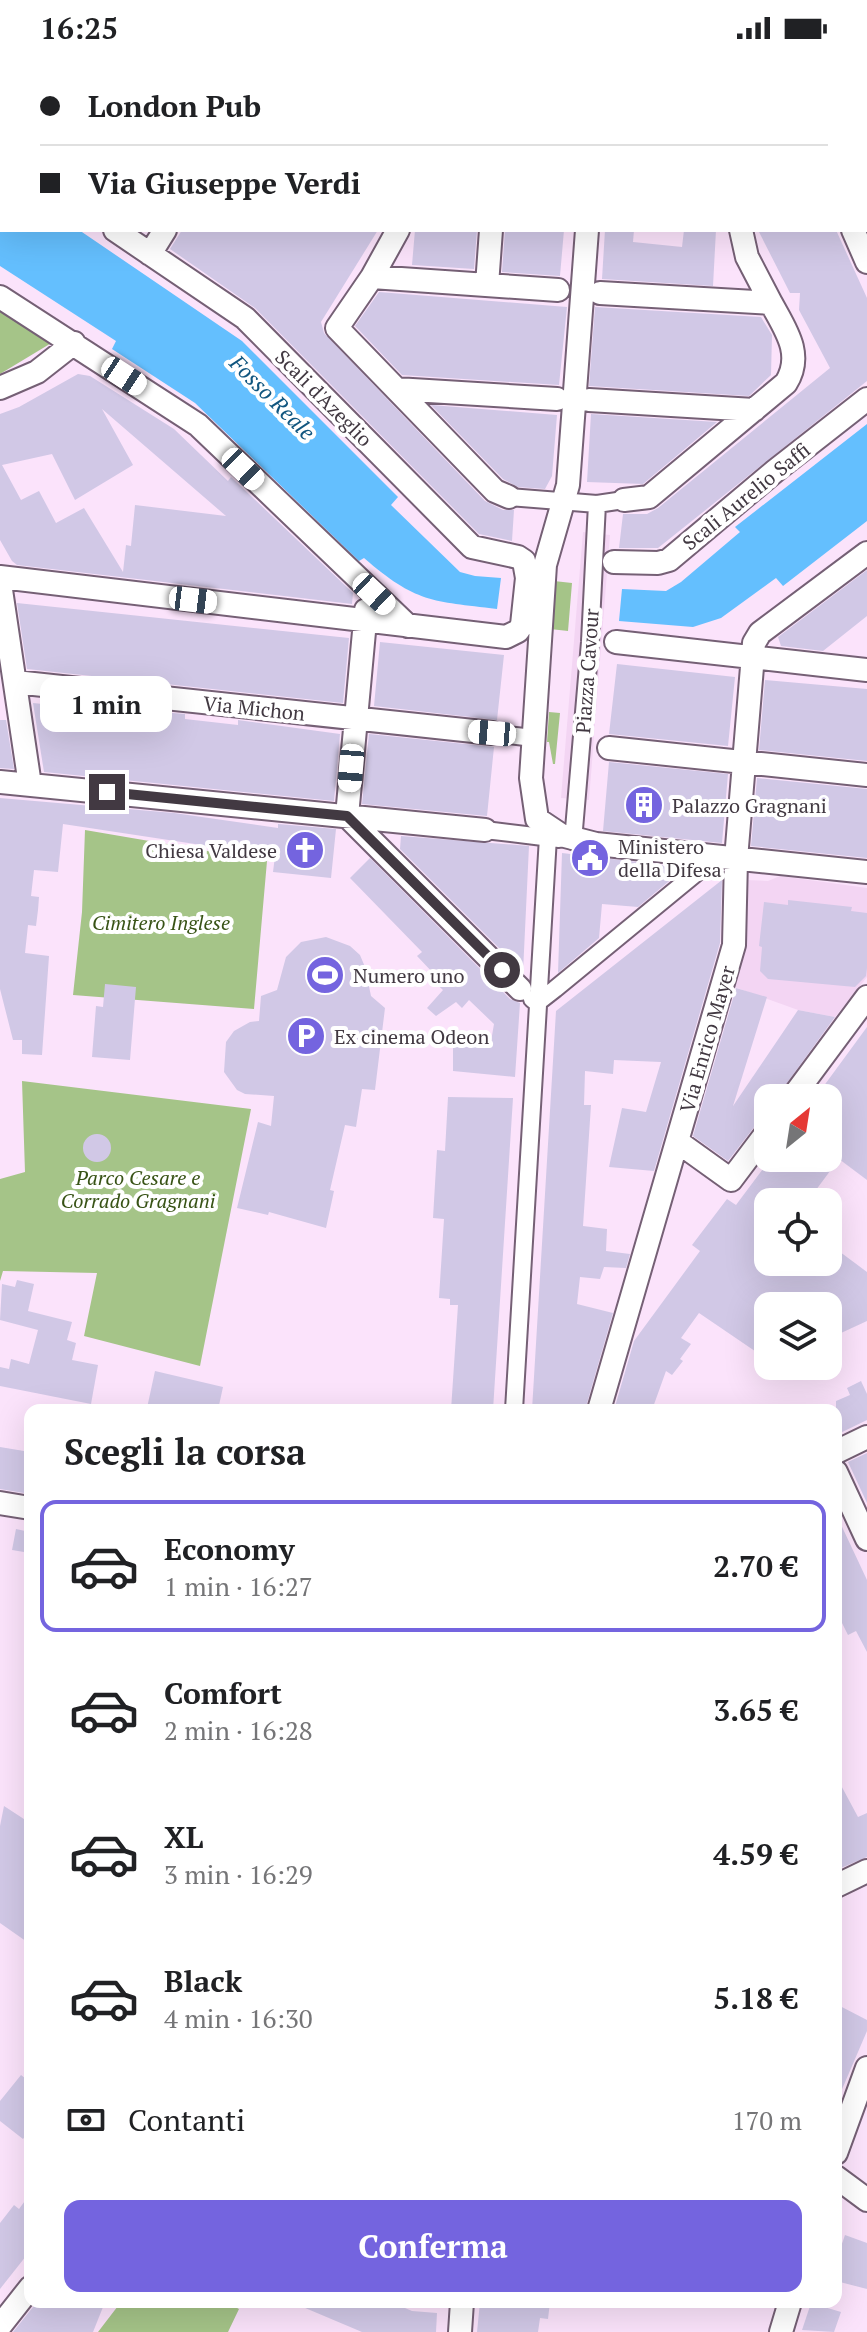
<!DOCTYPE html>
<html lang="it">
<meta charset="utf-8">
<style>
:root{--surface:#fff;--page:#f6f6f6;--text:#202124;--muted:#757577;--line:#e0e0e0;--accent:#7464df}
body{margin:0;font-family:"PT Serif",serif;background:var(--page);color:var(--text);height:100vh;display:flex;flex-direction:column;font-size:30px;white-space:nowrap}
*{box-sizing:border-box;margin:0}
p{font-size:26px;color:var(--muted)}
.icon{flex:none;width:44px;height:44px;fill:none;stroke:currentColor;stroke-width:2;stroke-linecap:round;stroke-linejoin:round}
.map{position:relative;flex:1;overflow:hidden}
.side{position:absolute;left:24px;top:1348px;width:818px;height:904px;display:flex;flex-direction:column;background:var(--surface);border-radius:16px;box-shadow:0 8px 32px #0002}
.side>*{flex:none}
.top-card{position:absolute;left:0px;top:0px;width:868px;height:176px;box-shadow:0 8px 32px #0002;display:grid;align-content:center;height:176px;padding:0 40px;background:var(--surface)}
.needle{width:52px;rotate:30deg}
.fabs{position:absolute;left:754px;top:1028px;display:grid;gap:16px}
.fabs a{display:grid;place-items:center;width:88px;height:88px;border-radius:16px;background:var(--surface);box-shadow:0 8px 32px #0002;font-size:40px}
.end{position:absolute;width:36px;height:36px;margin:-18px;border:10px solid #423942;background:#fff;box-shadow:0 0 0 4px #fff}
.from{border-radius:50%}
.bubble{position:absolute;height:56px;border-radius:16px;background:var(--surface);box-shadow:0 8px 32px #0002;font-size:26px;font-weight:600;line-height:56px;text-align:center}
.car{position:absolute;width:24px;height:48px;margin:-24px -12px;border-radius:10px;box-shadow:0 0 6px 2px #0007;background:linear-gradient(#fff 24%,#345 0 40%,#fff 0 76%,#345 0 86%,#fff 0)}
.top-card b{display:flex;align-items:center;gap:28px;height:76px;font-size:30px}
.top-card b+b{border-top:2px solid var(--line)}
.top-card i{width:20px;height:20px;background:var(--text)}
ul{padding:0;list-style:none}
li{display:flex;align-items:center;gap:24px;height:132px;margin:0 16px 12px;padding:0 24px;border:4px solid transparent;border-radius:16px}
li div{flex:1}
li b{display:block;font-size:30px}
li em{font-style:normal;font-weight:600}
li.selected{border-color:var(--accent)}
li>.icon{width:72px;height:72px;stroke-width:1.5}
h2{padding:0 40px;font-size:36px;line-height:96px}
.pay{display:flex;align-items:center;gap:20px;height:88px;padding:0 40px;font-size:30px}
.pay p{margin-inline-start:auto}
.primary-button{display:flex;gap:16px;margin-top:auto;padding:16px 40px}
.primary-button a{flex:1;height:92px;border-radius:16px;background:var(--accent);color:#fff;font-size:32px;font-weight:600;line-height:92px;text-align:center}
.status{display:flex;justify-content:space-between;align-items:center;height:56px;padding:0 40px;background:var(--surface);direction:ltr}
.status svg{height:22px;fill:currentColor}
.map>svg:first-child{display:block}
.built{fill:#f3d5f3}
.green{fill:#a5c488}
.water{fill:#64bffe}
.building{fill:#d1c8e6;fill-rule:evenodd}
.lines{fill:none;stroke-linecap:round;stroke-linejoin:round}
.pedestrian-casing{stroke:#756075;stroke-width:20}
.minor-casing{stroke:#756075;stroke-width:26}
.pedestrian{stroke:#fff;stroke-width:16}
.minor{stroke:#fff;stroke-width:22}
.route{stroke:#423942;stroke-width:10}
.labels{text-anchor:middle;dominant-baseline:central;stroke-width:8;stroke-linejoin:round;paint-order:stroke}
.street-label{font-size:20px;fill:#423942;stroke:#fff}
.poi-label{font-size:20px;fill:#423942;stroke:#fff;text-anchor:start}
.park-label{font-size:20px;font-style:italic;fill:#385316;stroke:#fff}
.water-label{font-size:22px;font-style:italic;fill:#11567f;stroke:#fff}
</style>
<div class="status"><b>16:25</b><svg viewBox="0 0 49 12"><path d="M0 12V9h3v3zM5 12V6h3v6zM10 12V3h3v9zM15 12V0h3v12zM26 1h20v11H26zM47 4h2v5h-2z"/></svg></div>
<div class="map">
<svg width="867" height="2276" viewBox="0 0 867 2276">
<rect width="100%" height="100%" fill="#fbe3fb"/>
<path class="built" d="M583,476L610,479L589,744L561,742Z
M780,820L867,832V921L835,961L798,954L732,930L746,824L768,825Z"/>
<path class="green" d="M0,253L53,286L0,318Z
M554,525L572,527L568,575L550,573Z
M549,656L560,657L555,708H553L549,686H547Z
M85,774L267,805L254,953L73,939L82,856Z
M22,1025L251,1053L200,1310L84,1280L97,1217L3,1215L0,1225V1123L25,1116Z
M121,2246H226L239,2253L228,2276H98Z"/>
<path class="water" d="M0,120L2,174H79L242,285L398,441L391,449L460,516L475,520L501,522L497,553C432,545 416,547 364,502L359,505L195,347L112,293L116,285L0,210Z
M867,368V465L783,530L776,522L721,562L693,571L619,565L622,533L666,535L681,526L740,476L735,471Z"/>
<path class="building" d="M182,174H378L321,266L324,277L485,445L503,454H514L512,485L479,478L255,252L170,193Z
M415,174H477L474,213L412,209Z
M505,174H564L560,220L502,216Z
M605,174H634L633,186L682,191L684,174H716L713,230L602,223Z
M758,174H836L867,242V325L658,492H619L623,458H647L658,452L830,312L799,254L800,237H790Z
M379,236L567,251L559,329L402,319L355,270Z
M595,251L761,261L772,279L771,319L749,340L589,330Z
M78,318L90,320L174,373L228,425L231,421L353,537L352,548L17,509L12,505L0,484V358L19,351ZM102,353L226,460L135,449L131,490L126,489L123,516L84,452L56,467L39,435L21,444L2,409L52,398L75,444L133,409Z
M431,349L557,359L552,420L545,433L518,431L503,423Z
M591,358L717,366L643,428L587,426Z
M867,514V560L823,595L781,590L778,581Z
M17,547L349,582L343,647L27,613Z
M380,586L504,599L497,664L374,650Z
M617,608L735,621L728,690L609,678Z
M765,624L867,633V705L759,694Z
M33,647L160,660V656L185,658V663L238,669V664L340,678L334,745L44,716Z
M0,664H6L14,713L0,712Z
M369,678L494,691L487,760L362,748Z
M609,706L728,718L722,787L603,775Z
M757,722L867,733V802L751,790Z
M0,742L174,757L278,772V768L336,773L331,822L273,816L275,800L63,768L58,816L34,814L31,840L39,841L38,854L36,870L28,869L25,897L49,900L42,999L22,998V984H13L0,933Z
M401,780L529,790L523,916L400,793Z
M562,797L679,811L680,816L638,851L602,848L599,882L558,917Z
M370,802L510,943L520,947L515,1021L453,1015V989L490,991L494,968L469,944L462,952L456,946L436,960L427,952L443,934L430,922L434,918L417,900L422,896L350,822Z
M722,824L720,887L654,1115L609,1111L622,1052L646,1056L661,1006L614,1004L613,1018L585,1015L584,1049H591L583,1170L607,1173L606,1195L630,1198L626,1212L604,1211L600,1223L580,1221L577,1248L613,1257L585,1354H532L556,955Z
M788,844L852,851L851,855L867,857V912L866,920L855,931L768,923L760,915L762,891L759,890L764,846L788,849Z
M326,881L350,890L360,899L365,911L371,940L385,952L375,1034L362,1033L356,1071L345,1069L330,1134L334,1135L326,1172L269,1156L268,1159L237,1152L258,1066L271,1070L274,1040L245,1038L237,1034L224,1016L226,986L234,975L250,966L259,965L261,940L277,934L286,901L301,886Z
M105,928L136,931L130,1004L92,1001L96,950L103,951Z
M736,932L767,941L733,1050L798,954L835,961L776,1042H768V1053L728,1105L693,1080Z
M867,971V1124L839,1103L807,1146H768V1206H828V1187L867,1216V1265L828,1283V1250H768V1304L699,1257L681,1282L691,1288L680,1303L683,1305L672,1319L666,1315L652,1354H614L634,1285L700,1195L692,1189L727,1143L736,1149L771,1102H828V1042H815Z
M448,1041L513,1042L493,1354H451L458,1249H450V1243L439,1242L444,1163L433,1162L437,1094L445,1095Z
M83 1092a14 14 0 1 1 28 0a14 14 0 1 1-28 0Z
M17,1224L34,1228L28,1255L72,1266L67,1284L76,1287L72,1304L98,1309L91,1348L0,1330V1311L9,1313L11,1303L29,1308L38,1274L0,1264L2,1228L15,1231Z
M155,1315L223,1331L218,1354L147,1352Z
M861,1325L867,1338V1364L836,1379V1345L850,1339L847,1332Z
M0,1391L30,1396V1438L0,1433Z
M867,1397V1447L848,1406Z
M836,1458L867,1524V1596L856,1575L848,1579L836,1555Z
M16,1473L30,1476V1497L12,1494Z
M836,1720L858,1761L867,1757V1801L836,1814Z
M4,1750L30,1767V1808L24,1841L30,1846V1888L0,1867V1770Z
M836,1948L867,1964V1975L837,2045Z
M21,2019L30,2026V2074L23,2083L0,2065V2045Z
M30,2138V2195L0,2233V2167L14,2149L19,2153Z
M845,2179L867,2187V2233L836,2225V2205Z
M37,2246H105L93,2276H13Z
M291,2246H391L412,2255L437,2257L436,2276H362Z
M480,2246H550L548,2263L540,2262L538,2276H477Z
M811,2247L841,2256L834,2276L802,2274Z"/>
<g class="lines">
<g class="pedestrian-casing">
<path id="pedestrian" d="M509,441L597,448
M492,677L533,682
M485,774L559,783
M573,785L590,586L597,448L624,444
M532,943L537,947L555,933L717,800
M514,1354L548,781"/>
</g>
<g class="minor-casing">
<path id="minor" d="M178,0L182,2
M250,2L252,0
M438,2V0
M599,2V0
M828,2V0
M0,96L2,97
M866,108H867
M398,174L372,221L337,272L495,435L509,441
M587,174L568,429L545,509L531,722L537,763L561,779L596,788L867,816
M853,174L867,206
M150,198L165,174
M372,221L558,234
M487,229L491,174
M600,237L771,247L747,201L741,174
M0,241L198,369L408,570
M0,332L37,316L74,287
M396,333L557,343
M589,344L754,354
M624,444L649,441L786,327C804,298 785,273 771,247
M614,506L658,507L669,504L775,415L867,343
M0,521L506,581L518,575L522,569L527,522L524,505L518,501L472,491L245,262L115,174
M0,527L30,729
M616,586L867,614
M15,626L492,677
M609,692L867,719
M0,726L485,774
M347,760L520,933
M347,760L366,554
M792,1042L867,941
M678,1086L731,1124L768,1075
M599,1354L734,889L736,803L754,587L760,577L867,497
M836,1396L867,1381
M836,1416L867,1483
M0,1447L30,1452
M836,1830L867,1815
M836,2097L867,2012
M836,2121L867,2144
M0,2270L30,2232
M460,2276L462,2246
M781,2276L790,2246"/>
</g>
<use href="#pedestrian" class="pedestrian"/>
<use href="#minor" class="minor"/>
</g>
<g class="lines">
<path class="route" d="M107,736L347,760L502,914"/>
</g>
<defs>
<g id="building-disc" transform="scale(2)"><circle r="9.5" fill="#7464df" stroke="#fff"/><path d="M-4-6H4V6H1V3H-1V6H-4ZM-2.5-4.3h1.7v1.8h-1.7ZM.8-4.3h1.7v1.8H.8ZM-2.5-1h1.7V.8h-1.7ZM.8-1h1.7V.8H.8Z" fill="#fff"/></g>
<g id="church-disc" transform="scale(2)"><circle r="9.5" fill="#7464df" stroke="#fff"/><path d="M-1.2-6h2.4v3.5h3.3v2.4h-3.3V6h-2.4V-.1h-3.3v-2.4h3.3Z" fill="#fff"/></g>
<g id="civic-disc" transform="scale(2)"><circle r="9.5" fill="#7464df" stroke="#fff"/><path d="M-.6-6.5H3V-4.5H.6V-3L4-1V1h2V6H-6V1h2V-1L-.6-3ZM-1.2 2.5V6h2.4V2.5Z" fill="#fff"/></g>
<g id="stadium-disc" transform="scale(2)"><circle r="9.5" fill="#7464df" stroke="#fff"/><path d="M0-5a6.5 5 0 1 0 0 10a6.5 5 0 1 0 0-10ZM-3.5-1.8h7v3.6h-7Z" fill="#fff"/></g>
<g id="parking-disc" transform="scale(2)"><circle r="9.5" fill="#7464df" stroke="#fff"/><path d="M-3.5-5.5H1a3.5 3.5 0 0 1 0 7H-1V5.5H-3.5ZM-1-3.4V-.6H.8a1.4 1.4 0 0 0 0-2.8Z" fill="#fff"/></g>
</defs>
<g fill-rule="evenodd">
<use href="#building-disc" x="644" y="749"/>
<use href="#church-disc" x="305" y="794"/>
<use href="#civic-disc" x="590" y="802"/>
<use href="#stadium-disc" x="325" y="919"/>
<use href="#parking-disc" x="306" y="980"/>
</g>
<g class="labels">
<g class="street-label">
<text transform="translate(324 342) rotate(45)">Scali d'Azeglio</text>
<text transform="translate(746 440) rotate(-39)">Scali Aurelio Saffi</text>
<text transform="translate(587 615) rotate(-86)">Piazza Cavour</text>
<text transform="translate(254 652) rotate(6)">Via Michon</text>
<text transform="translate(707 983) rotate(-74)">Via Enrico Mayer</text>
</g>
<g class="poi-label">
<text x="672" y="749">Palazzo Gragnani</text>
<text x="618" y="790">Ministero<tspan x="618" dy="23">della Difesa</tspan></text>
<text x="277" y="794" text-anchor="end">Chiesa Valdese</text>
<text x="353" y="919">Numero uno</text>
<text x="334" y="980">Ex cinema Odeon</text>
</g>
<g class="park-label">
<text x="161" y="866">Cimitero Inglese</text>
<text x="138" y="1121">Parco Cesare e<tspan x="138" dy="23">Corrado Gragnani</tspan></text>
</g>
<g class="water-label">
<text transform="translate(273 341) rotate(45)">Fosso Reale</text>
</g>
</g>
</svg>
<div class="fabs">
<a><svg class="needle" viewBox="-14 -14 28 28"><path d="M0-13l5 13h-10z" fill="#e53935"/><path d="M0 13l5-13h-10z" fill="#757577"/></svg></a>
<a><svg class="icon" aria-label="locate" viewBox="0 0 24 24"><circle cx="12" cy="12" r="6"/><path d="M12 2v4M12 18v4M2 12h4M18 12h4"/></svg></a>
<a><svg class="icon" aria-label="layers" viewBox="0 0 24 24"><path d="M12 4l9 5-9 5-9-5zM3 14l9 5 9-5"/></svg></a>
</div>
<i class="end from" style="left:502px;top:914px"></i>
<i class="end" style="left:107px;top:736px"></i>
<div class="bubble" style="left:40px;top:620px;width:132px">1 min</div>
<i class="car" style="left:124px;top:320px;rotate:123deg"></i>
<i class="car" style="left:243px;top:413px;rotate:134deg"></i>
<i class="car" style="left:374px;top:538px;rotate:133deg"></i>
<i class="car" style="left:193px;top:544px;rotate:97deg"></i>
<i class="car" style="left:492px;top:677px;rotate:275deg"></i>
<i class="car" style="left:351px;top:712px;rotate:185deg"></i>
<div class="top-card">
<b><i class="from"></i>London Pub</b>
<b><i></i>Via Giuseppe Verdi</b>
</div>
<section class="side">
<h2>Scegli la corsa</h2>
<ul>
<li class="selected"><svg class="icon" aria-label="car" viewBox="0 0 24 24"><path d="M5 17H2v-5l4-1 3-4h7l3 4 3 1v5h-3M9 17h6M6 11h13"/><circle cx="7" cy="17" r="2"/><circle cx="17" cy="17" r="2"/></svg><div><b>Economy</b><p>1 min · 16:27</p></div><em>2.70 €</em></li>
<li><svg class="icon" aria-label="car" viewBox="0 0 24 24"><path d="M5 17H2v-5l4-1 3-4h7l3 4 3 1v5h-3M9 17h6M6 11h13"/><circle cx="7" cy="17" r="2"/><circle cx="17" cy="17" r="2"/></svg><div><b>Comfort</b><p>2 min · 16:28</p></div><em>3.65 €</em></li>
<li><svg class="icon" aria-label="car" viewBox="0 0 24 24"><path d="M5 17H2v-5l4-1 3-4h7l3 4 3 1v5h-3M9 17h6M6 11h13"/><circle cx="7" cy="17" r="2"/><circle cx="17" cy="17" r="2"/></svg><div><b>XL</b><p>3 min · 16:29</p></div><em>4.59 €</em></li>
<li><svg class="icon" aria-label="car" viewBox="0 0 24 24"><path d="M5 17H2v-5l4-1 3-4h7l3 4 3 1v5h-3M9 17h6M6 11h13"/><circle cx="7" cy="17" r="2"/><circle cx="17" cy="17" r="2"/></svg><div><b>Black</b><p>4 min · 16:30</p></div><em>5.18 €</em></li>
</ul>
<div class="pay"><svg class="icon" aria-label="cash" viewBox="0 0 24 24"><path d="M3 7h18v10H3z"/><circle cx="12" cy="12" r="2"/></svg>Contanti<p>170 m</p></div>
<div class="primary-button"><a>Conferma</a></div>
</section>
</div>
